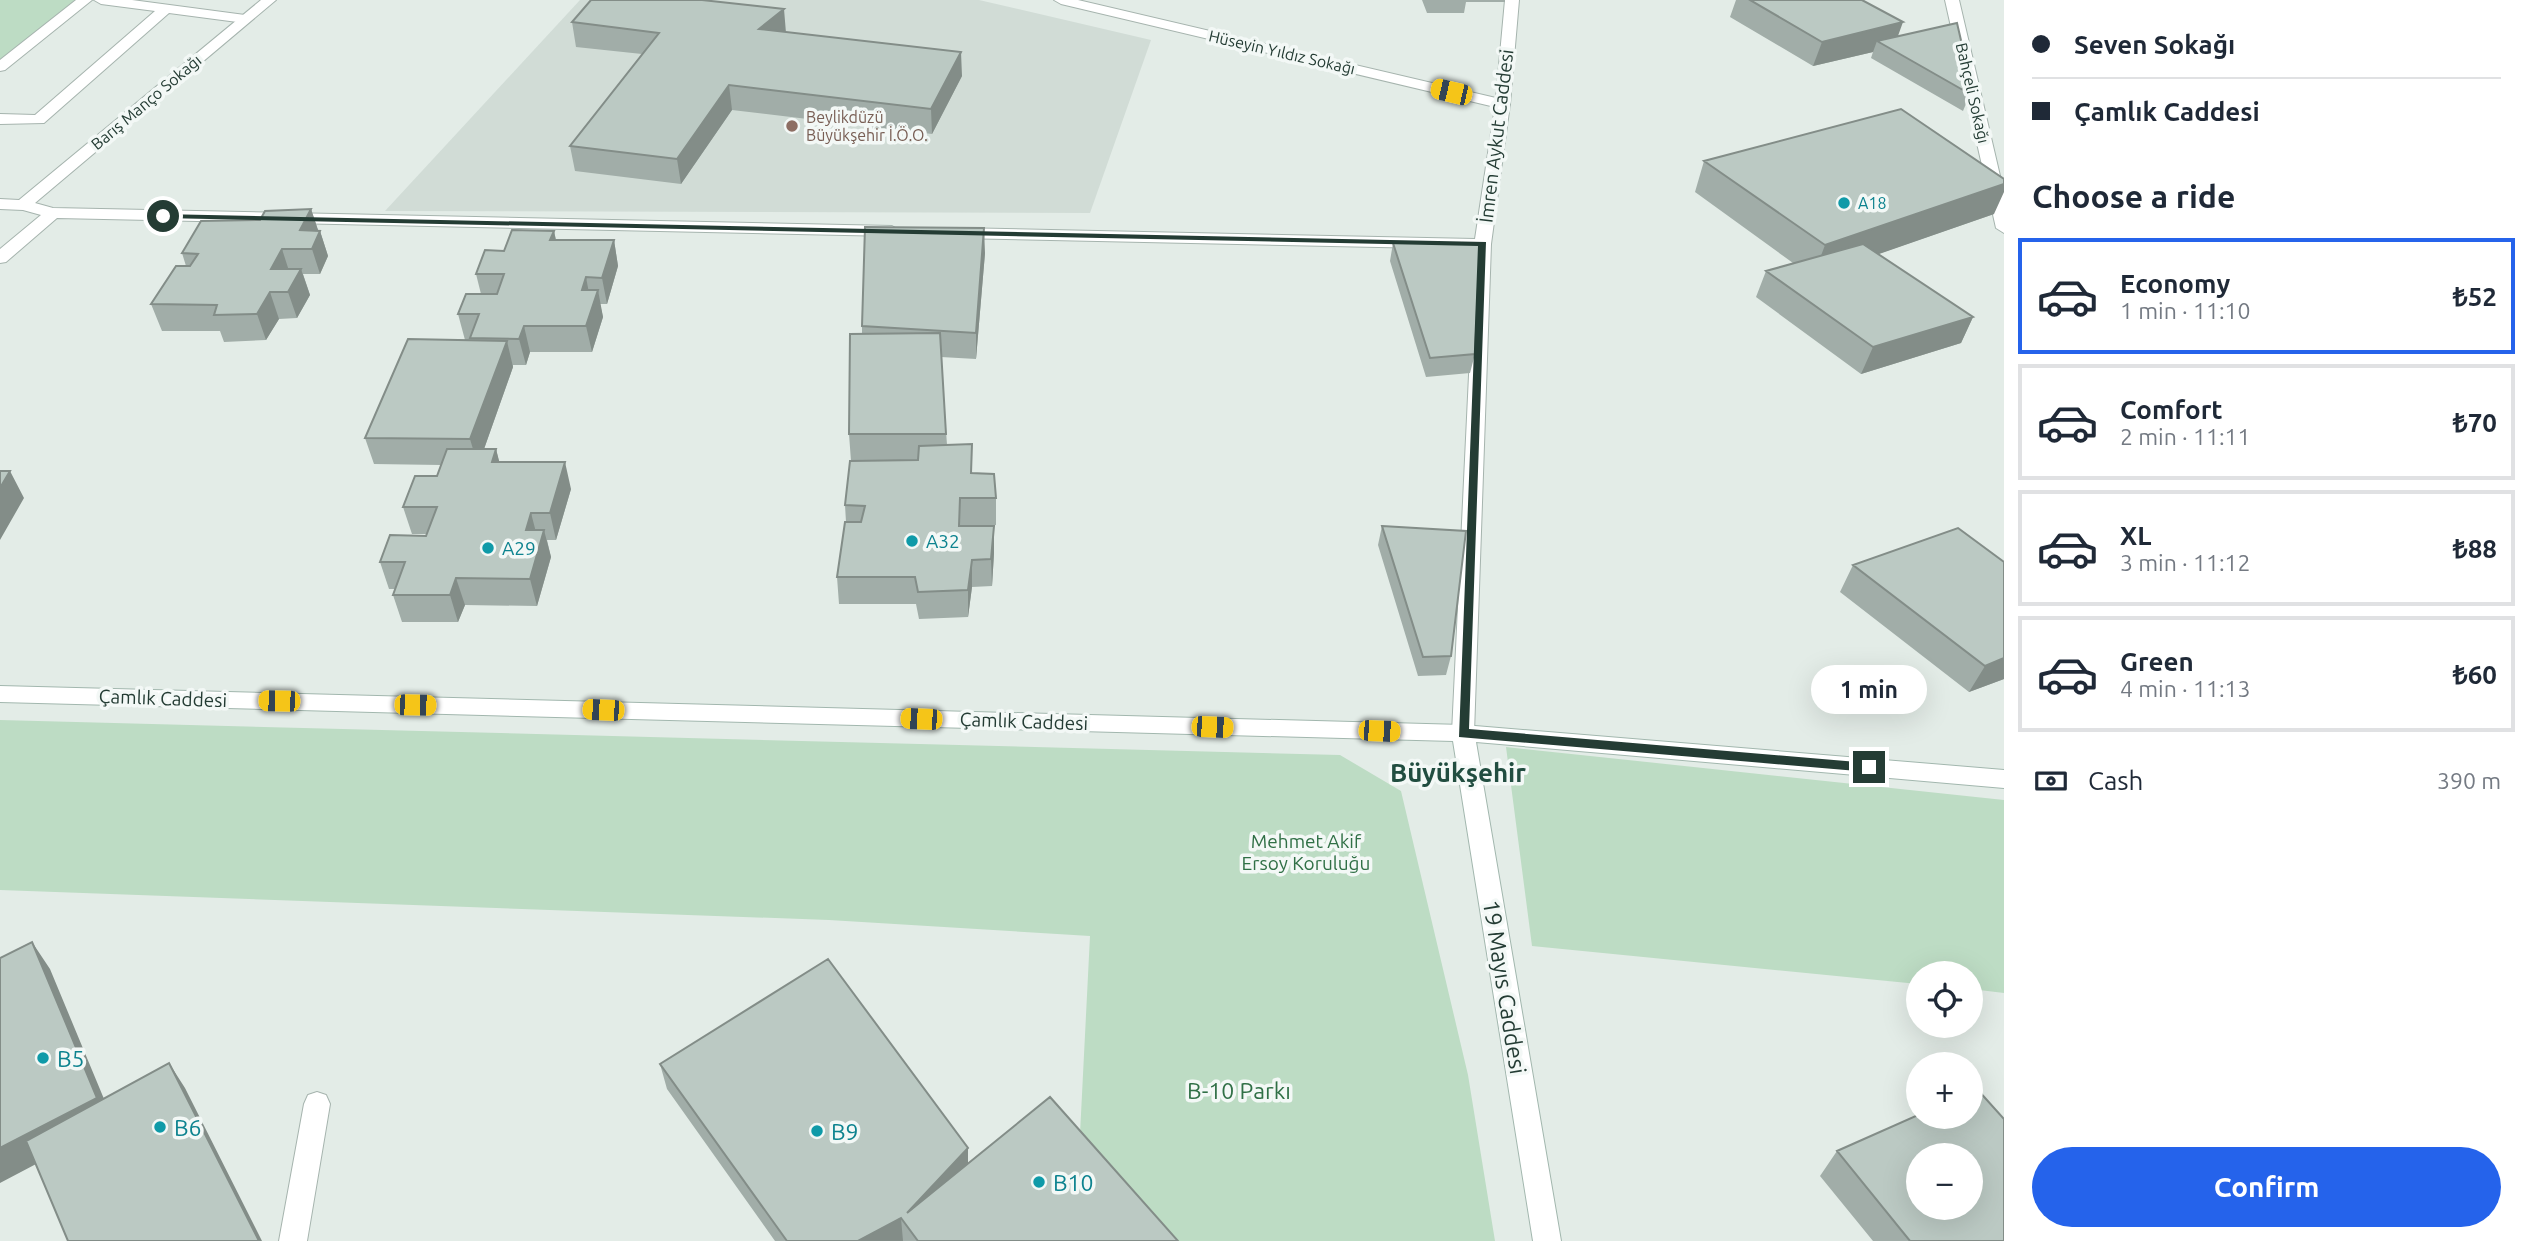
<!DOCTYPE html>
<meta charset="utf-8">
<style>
:root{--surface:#fff;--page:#f6f6f7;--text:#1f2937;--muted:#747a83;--line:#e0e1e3;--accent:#2563eb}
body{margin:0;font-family:Ubuntu,sans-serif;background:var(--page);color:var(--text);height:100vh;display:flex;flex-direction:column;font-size:26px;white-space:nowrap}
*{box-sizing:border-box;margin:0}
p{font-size:23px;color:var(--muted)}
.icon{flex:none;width:38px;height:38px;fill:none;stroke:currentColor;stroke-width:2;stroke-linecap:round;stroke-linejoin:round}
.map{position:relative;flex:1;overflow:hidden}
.details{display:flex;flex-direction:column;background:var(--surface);width:525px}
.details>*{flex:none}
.banner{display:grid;align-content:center;height:154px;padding:0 28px;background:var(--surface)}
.buttons{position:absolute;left:1906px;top:961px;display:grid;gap:14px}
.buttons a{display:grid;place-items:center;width:77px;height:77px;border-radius:50%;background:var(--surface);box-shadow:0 7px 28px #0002;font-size:35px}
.end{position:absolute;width:32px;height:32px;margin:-16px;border:9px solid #243c34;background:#fff;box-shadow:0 0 0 4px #fff}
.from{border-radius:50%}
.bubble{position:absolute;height:49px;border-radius:24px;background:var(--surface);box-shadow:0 7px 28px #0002;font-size:23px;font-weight:700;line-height:49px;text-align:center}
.car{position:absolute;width:21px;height:42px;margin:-21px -10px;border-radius:9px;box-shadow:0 0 5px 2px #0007;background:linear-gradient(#f5c518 24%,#345 0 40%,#f5c518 0 76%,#345 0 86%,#f5c518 0)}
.banner b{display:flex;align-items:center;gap:24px;height:66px;font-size:26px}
.banner b+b{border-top:2px solid var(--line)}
.banner i{width:18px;height:18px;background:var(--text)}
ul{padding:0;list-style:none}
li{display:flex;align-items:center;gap:21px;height:116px;margin:0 14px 10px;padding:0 14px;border:4px solid var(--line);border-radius:0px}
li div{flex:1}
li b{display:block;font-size:26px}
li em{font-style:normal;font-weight:700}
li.current{border-color:var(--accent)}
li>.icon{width:63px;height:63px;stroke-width:1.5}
h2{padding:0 28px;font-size:32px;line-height:84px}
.pay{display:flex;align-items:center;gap:18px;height:77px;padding:0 28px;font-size:26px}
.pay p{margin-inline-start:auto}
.primary-button{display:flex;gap:14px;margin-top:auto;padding:14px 28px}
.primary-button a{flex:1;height:80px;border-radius:42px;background:var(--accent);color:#fff;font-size:28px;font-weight:700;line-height:80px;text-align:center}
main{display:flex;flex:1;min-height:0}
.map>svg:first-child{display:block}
.built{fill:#d1dcd6}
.green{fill:#bddcc4}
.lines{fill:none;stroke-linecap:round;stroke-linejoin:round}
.lane-casing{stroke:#a6b4ae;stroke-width:2}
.street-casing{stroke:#a6b4ae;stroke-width:2}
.secondary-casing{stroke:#a2b7ae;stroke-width:2}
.lane{fill:#fff;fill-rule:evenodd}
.street{fill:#fff;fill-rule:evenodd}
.secondary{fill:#fff;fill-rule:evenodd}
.wall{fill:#a1ada8}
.shaded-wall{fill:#838d88}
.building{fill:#bbc9c3;stroke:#838d88;stroke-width:2;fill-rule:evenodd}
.route{fill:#243c34}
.education-dot{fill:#8d6e63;stroke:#f3f8f6;stroke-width:2.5}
.culture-dot{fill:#0f9aa8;stroke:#f3f8f6;stroke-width:2.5}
.labels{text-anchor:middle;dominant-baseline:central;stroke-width:7;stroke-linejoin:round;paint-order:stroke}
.far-street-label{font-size:16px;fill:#243c34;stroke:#f3f8f6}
.far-education-label{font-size:16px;fill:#785e54;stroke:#f3f8f6;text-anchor:start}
.far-culture-label{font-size:16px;fill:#0d838f;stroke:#f3f8f6;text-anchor:start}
.street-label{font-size:19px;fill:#243c34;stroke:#f3f8f6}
.culture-label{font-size:19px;fill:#0d838f;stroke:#f3f8f6;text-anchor:start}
.park-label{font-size:19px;fill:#307046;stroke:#f3f8f6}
.near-street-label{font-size:23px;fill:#243c34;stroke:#f3f8f6}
.near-culture-label{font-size:23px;fill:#0d838f;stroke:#f3f8f6;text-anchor:start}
.near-park-label{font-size:23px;fill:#307046;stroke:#f3f8f6}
.district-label{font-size:26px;font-weight:bold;fill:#214d40;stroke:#f3f8f6}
</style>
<main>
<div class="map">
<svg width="2004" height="1241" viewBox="0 0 2004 1241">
<rect width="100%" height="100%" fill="#e3ece7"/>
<path class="built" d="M580,0H979L1151,40L1090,213L385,211Z"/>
<path class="green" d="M0,0H80L0,62Z
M0,720L1340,755L1401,791L1468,1075L1495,1241H1103L1075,1233L1090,936L829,920L0,890Z
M1506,747L2004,800V993L1971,989L1970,973H1918V984L1532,946Z"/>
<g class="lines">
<g class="lane-casing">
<path id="lane" d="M76,0H92L5,70L0,71V60Z
M94,0H132L245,15L252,19L245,23L169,13L44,123L0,124V114L35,115L155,11L101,4Z"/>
</g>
<g class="street-casing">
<path id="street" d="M261,0H276L35,203L53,208L892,226L900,231L892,236L57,218L6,262L0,263V249L41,215L23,210L0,209V199L19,200Z
M1054,0H1078L1496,98L1505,0H1519L1510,104L1491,244L1474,733L1471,739L1463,741L1455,739L1452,733L1475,249L956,238L948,233L956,228L1475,239L1495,107L1061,4Z
M1945,0H1959L2004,193V233L1996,228Z
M317,1092L326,1095L330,1104L307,1241H279L304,1104L308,1095Z"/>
</g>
<g class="secondary-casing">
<path id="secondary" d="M0,686L1463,725L2004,770V788L1476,742L1561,1241H1533L1453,741L0,702Z"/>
</g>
<use href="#lane" class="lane"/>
<use href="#street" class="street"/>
<use href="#secondary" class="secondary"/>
</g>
<path class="wall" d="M1422,0H1505V2H1466L1464,13H1427Z
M1736,0H1862L1898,37L1970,94L1963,111L1871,58L1873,52L1813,66L1730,17Z
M572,22L786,32L962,76L932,134L732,110L681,184L575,171L570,146L642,54L576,47Z
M1704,161L1994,214L1878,254L1973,317L1961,343L1861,374L1756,297L1766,271L1793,263L1695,192Z
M311,209L318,230L320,231L328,256L320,274H303L310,295L297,318L279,319L266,340L224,342L220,331H162L151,304L186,266L182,253Z
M554,231L556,240H614L618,266L607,304H600L603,317L592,352H530L526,365H513V367L484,449H496L499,462L571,489L556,540H547L551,557L537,606L465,605L458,622H402L393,595L395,589H389L380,562L426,536L427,534H412L403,507L437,476L441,465L374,464L365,438L465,340L458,314L481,294L476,274L504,251Z
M1393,243L1475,354L1470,373L1426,377L1390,261Z
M985,253L976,359L941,357L947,445L996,498V525H960L994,553L992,586L972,587L968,617L919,619L916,604H839L837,577L846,522L845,505L851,461L849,434L862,333V326Z
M1382,526L1451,656L1446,675L1418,676L1378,545Z
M2004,562V679L1969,692L1840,592L1853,565Z
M660,1064L1178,1241H775L667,1089Z
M1837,1151L2004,1241H1873L1820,1176Z"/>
<path class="shaded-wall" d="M784,9L786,33L759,29Z
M1903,22L1894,47L1877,41L1873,52L1813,66L1822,42Z
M961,52L962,76L932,134L931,109Z
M729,85L732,110L681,184L677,159Z
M2004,184V192L1994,214L1813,277L1825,245Z
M311,209L319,233L320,231L328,256L320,274L312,249L300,230Z
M984,228L985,253L976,359V333Z
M554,231L559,256L550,240Z
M614,240L618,266L607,304L602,278Z
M282,249L290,274L271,269Z
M301,269L310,295L297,318L288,292Z
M586,277L591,304L582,290Z
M598,290L603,317L592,352L586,326Z
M270,292L279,319L266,340L257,314Z
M1973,317L1961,343L1861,374L1873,347Z
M524,326L530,352L526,365L519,339Z
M507,341L513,367L478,466L470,439Z
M496,449L503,476L492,462Z
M565,462L571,489L556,540L550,513Z
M10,471L24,498L0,540V488Z
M531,513L538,540L526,530Z
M994,526V553L992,586L991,559Z
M544,530L551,557L537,606L530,579Z
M972,560V587L968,617V590Z
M456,578L465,605L458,622L450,595Z
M2004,658V679L1969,692L1985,666Z
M32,942L50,969L114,1123L0,1183V1148Z
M169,1063L185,1088L262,1241H259Z
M968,1148V1173L907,1213Z
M901,1218L903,1241H858Z"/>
<path class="building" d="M591,0H702L784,9L759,29L961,52L931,109L729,85L677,159L570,146L659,33L572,22Z
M1750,0H1862L1903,22L1822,42Z
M1957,23L1966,62L1970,94L1877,41Z
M1901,109L2004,179V184L1825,245L1704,161Z
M311,209L300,230L320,231L312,249H282L271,269H301L288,292H270L257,314L214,315L217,305L151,304L176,266H190L198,254L182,253L201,221L260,220L265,211Z
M865,227L984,228L976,333L862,326Z
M512,230L554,231L550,240H614L602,278L586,277L582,290H598L586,326H524L519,339L470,338L479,314H458L466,294H497L504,274H476L485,250L504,251Z
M1393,243H1480L1475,354L1430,358Z
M1863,244L1973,317L1873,347L1766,271Z
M940,333L946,434H849L850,334Z
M408,339L507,341L470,439L365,438Z
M972,444L971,473L994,474L996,498H960L959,526H994L991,559L972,560L968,590L918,592L915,577H837L845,522H861L865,506L845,505L850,461L918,460L919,446Z
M447,449H496L492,462H565L550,513H531L526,530H544L530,579L456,578L450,595H393L405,562H380L390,535L426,536L437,507H403L415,476H437Z
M0,471H10L0,488Z
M1382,526L1466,531L1451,656L1423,657Z
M1958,528L2004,562V658L1985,666L1853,565Z
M32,942L97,1098L0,1148V958Z
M828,959L968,1148L907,1213L1050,1097L1178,1241H918L901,1218L858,1241H787L660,1064Z
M169,1063L259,1241H68L26,1141Z
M1977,1089L2004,1119V1241H1910L1837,1151L1918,1115V1116H1970V1091ZM1918,1155H1970V1208H1918Z"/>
<path class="route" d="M160,214L1486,242L1469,729L1869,763L1875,767L1869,772L1459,737L1478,246L163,218L159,216Z"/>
<circle class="education-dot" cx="792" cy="126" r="7"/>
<g class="culture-dot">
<circle cx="1844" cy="203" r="7"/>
<circle cx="912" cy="541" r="7"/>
<circle cx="488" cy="548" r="7"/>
<circle cx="43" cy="1058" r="7"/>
<circle cx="160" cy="1127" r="7"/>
<circle cx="817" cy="1131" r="7"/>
<circle cx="1039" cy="1182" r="7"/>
</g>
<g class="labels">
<g class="far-street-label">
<text transform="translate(1282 52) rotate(13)">Hüseyin Yıldız Sokağı</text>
<text transform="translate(1973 93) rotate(77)">Bahçeli Sokağı</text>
<text transform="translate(146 102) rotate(-40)">Barış Manço Sokağı</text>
</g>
<g class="far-education-label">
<text x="806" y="117">Beylikdüzü<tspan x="806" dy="18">Büyükşehir İ.Ö.O.</tspan></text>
</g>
<g class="far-culture-label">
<text x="1858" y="203">A18</text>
</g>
<g class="street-label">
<text transform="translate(1496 136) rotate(-83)">İmren Aykut Caddesi</text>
<text transform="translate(163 698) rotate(2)">Çamlık Caddesi</text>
<text transform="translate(1024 721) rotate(2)">Çamlık Caddesi</text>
</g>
<g class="culture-label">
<text x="926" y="541">A32</text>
<text x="502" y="548">A29</text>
</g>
<g class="park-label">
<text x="1306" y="841">Mehmet Akif<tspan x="1306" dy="22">Ersoy Koruluğu</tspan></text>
</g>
<g class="near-street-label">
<text transform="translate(1505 987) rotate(81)">19 Mayıs Caddesi</text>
</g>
<g class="near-culture-label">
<text x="57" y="1058">B5</text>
<text x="174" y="1127">B6</text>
<text x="831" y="1131">B9</text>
<text x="1053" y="1182">B10</text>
</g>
<g class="near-park-label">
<text x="1239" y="1090">B-10 Parkı</text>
</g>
<g class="district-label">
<text x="1458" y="772">Büyükşehir</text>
</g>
</g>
</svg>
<div class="buttons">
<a><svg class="icon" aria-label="locate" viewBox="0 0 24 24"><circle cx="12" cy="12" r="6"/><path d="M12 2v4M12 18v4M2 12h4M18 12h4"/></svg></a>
<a>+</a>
<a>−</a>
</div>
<i class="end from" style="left:163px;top:216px"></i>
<i class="end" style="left:1869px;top:767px"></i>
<div class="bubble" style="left:1811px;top:665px;width:116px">1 min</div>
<i class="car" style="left:1451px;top:92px;rotate:283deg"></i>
<i class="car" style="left:279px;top:701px;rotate:271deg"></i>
<i class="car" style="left:415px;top:705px;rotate:91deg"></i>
<i class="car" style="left:603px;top:710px;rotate:272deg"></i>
<i class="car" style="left:921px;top:719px;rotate:272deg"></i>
<i class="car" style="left:1212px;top:727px;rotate:92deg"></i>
<i class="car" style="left:1379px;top:731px;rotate:92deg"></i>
</div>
<section class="details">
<div class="banner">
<b><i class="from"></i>Seven Sokağı</b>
<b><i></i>Çamlık Caddesi</b>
</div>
<h2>Choose a ride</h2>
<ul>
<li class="current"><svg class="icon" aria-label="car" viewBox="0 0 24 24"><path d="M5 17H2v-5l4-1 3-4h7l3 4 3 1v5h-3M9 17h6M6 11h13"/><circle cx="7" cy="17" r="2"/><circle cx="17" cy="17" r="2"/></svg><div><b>Economy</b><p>1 min · 11:10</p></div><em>₺52</em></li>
<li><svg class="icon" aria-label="car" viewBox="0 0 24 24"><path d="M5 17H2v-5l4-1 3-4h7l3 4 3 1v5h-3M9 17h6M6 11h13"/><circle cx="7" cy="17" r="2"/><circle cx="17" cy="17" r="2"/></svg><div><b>Comfort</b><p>2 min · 11:11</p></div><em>₺70</em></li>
<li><svg class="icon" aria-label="car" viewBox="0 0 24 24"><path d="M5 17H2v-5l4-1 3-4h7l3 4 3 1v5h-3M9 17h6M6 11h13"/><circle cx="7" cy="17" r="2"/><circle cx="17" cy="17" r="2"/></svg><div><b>XL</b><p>3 min · 11:12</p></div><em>₺88</em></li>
<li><svg class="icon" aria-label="car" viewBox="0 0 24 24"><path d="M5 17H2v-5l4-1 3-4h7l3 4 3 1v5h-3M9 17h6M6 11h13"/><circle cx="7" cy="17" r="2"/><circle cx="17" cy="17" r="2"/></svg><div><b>Green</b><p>4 min · 11:13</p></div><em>₺60</em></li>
</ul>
<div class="pay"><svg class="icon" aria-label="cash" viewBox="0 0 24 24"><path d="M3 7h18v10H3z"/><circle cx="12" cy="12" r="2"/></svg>Cash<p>390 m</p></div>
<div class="primary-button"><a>Confirm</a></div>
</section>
</main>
